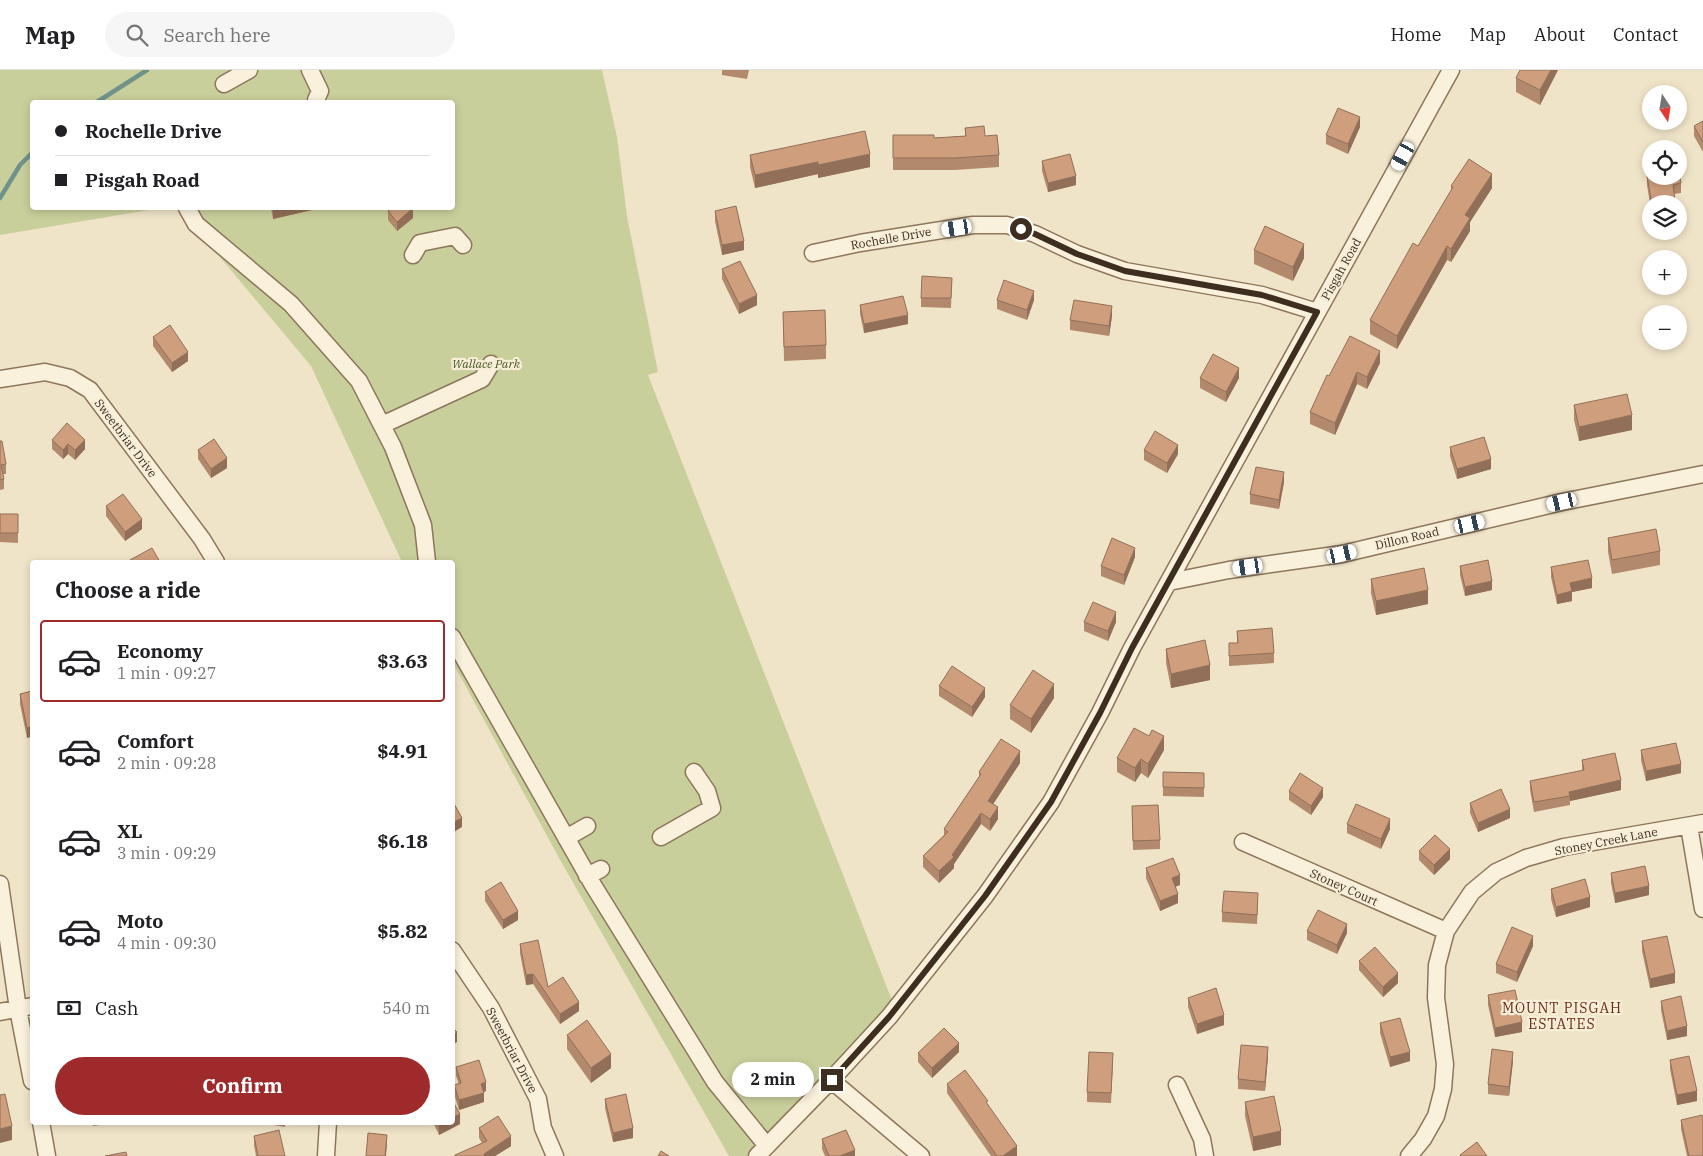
<!DOCTYPE html>
<meta charset="utf-8">
<style>
:root{--surface:#fff;--page:#f6f6f6;--text:#202124;--muted:#757577;--line:#e0e0e0;--accent:#9e2a2b}
body{margin:0;font-family:"IBM Plex Serif",serif;background:var(--page);color:var(--text);height:100vh;display:flex;flex-direction:column;font-size:19px;white-space:nowrap}
*{box-sizing:border-box;margin:0}
p{font-size:16px;color:var(--muted)}
.icon{flex:none;width:28px;height:28px;fill:none;stroke:currentColor;stroke-width:2;stroke-linecap:round;stroke-linejoin:round}
.map{position:relative;flex:1;overflow:hidden}
.sheet{position:absolute;left:30px;top:490px;width:425px;height:565px;display:flex;flex-direction:column;background:var(--surface);border-radius:5px;box-shadow:0 2px 8px #0003}
.sheet>*{flex:none}
.guide{position:absolute;left:30px;top:30px;width:425px;height:110px;border-radius:5px;box-shadow:0 2px 8px #0003;display:grid;align-content:center;height:110px;padding:0 25px;background:var(--surface)}
.needle{width:32px;rotate:168deg}
.tools{position:absolute;left:1642px;top:15px;display:grid;gap:10px}
.tools a{display:grid;place-items:center;width:45px;height:45px;border-radius:50%;background:var(--surface);box-shadow:0 2px 8px #0003;font-size:25px}
.end{position:absolute;width:22px;height:22px;margin:-11px;border:6px solid #3d2e20;background:#fff;box-shadow:0 0 0 2px #fff}
.from{border-radius:50%}
.bubble{position:absolute;height:35px;border-radius:18px;background:var(--surface);box-shadow:0 2px 8px #0003;font-size:16px;font-weight:800;line-height:35px;text-align:center}
.car{position:absolute;width:15px;height:30px;margin:-15px -8px;border-radius:6px;box-shadow:0 0 4px 1px #0007;background:linear-gradient(#fff 24%,#345 0 40%,#fff 0 76%,#345 0 86%,#fff 0)}
.guide b{display:flex;align-items:center;gap:18px;height:48px;font-size:19px}
.guide b+b{border-top:1px solid var(--line)}
.guide i{width:12px;height:12px;background:var(--text)}
ul{padding:0;list-style:none}
li{display:flex;align-items:center;gap:15px;height:82px;margin:0 10px 8px;padding:0 15px;border:2px solid transparent;border-radius:5px}
li div{flex:1}
li b{display:block;font-size:19px}
li em{font-style:normal;font-weight:800}
li.on{border-color:var(--accent)}
li>.icon{width:45px;height:45px;stroke-width:1.5}
h2{padding:0 25px;font-size:22px;line-height:60px}
.pay{display:flex;align-items:center;gap:12px;height:55px;padding:0 25px;font-size:19px}
.pay p{margin-inline-start:auto}
.cta{display:flex;gap:10px;margin-top:auto;padding:10px 25px}
.cta a{flex:1;height:58px;border-radius:30px;background:var(--accent);color:#fff;font-size:20px;font-weight:800;line-height:58px;text-align:center}
header{display:flex;align-items:center;gap:30px;box-sizing:border-box;height:70px;padding:0 25px;background:var(--surface);border-bottom:1px solid var(--line)}
header strong{font-size:24px}
nav{display:flex;gap:28px;margin-inline-start:auto;font-size:18px}
.search{width:350px;height:45px;background:var(--page);display:flex;align-items:center;gap:12px;box-sizing:border-box;padding:0 18px;border-radius:28px;color:var(--muted);font-size:19px}
.map>svg:first-child{display:block}
.green{fill:#c9cf9b}
.lines{fill:none;stroke-linecap:round;stroke-linejoin:round}
.stream{stroke:#6f938a;stroke-width:4.5}
.minor-casing{stroke:#8d765c;stroke-width:19}
.minor{stroke:#faf1dc;stroke-width:16}
.wall{fill:#b2896c}
.shaded-wall{fill:#916f58}
.building{fill:#cf9f7d;stroke:#916f58}
.route{stroke:#3d2e20;stroke-width:6}
.labels{text-anchor:middle;dominant-baseline:central;stroke-width:4.5;stroke-linejoin:round;paint-order:stroke}
.street-label{font-size:12px;fill:#3d2e20;stroke:#f7eed8}
.park-label{font-size:12px;font-style:italic;fill:#4d5a26;stroke:#f7eed8}
.neighbourhood-label{font-size:14px;letter-spacing:1px;fill:#6b2e1e;stroke:#f7eed8}
</style>
<header>
<strong>Map</strong>
<div class="search"><svg class="icon" aria-label="search" viewBox="0 0 24 24"><circle cx="10" cy="10" r="6"/><path d="M15 15l6 6"/></svg>Search here</div>
<nav><a>Home</a><a>Map</a><a>About</a><a>Contact</a></nav>
</header>
<div class="map">
<svg width="1703" height="1086" viewBox="0 0 1703 1086">
<rect width="100%" height="100%" fill="#f0e4c8"/>
<path class="green" d="M0,0H602L617,67L627,146L658,302L648,305L895,938L757,1086H729L559,788L453,593L452,492H402L311,296L179,138H452V32H32V138H161L0,165Z"/>
<g class="lines">
<path class="stream" d="M97,32L147,0
M0,128L20,95L32,83"/>
<g class="minor-casing">
<path id="minor" d="M310,0L320,21L316,30
M224,14L249,0
M187,138L196,154L291,234L359,311L393,377L423,455L427,492
M813,183L860,173L973,155H1007L1035,164L1077,184L1125,201L1262,225L1317,242
M413,185L420,173L455,166L463,175
M0,309L45,302L70,308L90,320L202,469L216,492
M382,355L482,309L491,294
M1169,512L1229,500L1342,484L1562,432L1703,404
M452,567L593,815L715,1012L767,1076
M1689,756L1703,839
M661,767L712,738L707,721L694,702
M566,768L587,756
M1243,772L1446,861
M587,806L601,799
M0,814L18,939L32,1011
M452,880L491,938L538,1029L543,1058L555,1086
M0,942L32,936
M831,1010L921,1086
M1177,1015L1202,1069L1205,1086
M41,1052L47,1086
M326,1086L328,1052
M757,1086L831,1010L889,947L985,826L1051,732L1100,643L1132,578L1451,0
M1409,1086L1423,1069L1436,1046L1443,1019L1445,994L1436,928L1437,895L1446,861L1472,822L1496,802L1526,788L1564,777L1703,753"/>
</g>
<use href="#minor" class="minor"/>
</g>
<path class="wall" d="M722,0H749L747,9L722,5Z
M1520,0H1558L1540,35L1516,22V8Z
M1703,51V82L1694,66V56Z
M1360,57L1348,84L1326,74V65Z
M965,58L985,66L999,85V97L955,100H893V65L934,68L965,66Z
M750,85L870,97L818,108V104L755,118L750,97Z
M1042,91L1076,115L1048,122L1042,101Z
M1647,106L1681,113V123L1674,124L1675,134H1651V140L1647,115Z
M1451,116L1492,118L1470,152V161L1451,192L1447,190L1397,279L1370,264V250L1418,176L1451,120Z
M271,138H312V140L273,149Z
M388,141L413,148L397,161L388,150Z
M715,141L744,180L722,185L715,151Z
M1254,180L1304,188L1293,211L1254,194Z
M722,199L757,235L739,244L722,209Z
M952,208L951,238L921,237V228Z
M997,230H1034L1027,250L997,239Z
M860,235L908,254L864,263L860,244Z
M783,242L826,275V289L784,291Z
M1112,246L1109,266L1070,260V250Z
M153,267L188,291L172,302L153,276Z
M1380,293L1367,319L1357,314L1335,365L1310,354V342L1329,306Z
M1200,308H1239L1226,332L1200,318Z
M1574,335L1632,360L1579,371L1574,350Z
M52,370L85,379L75,390L68,384L63,389L52,379Z
M0,371L6,394V404H3L4,409V419L0,420Z
M1450,377L1491,399L1457,409L1450,386Z
M198,380L227,398L211,408L198,389Z
M1144,380L1178,384L1167,403L1144,390Z
M1284,412L1279,439L1250,434V424Z
M106,436L142,459L125,471L106,446Z
M0,444H18V473L0,472Z
M1608,468L1660,481V495L1612,504L1608,482Z
M1135,487L1124,515L1101,506V496Z
M1460,496L1492,520L1465,526L1460,505Z
M1551,497L1592,518L1572,522V531L1557,534L1551,507Z
M1371,509L1428,534L1376,545L1371,523Z
M1084,552H1116L1108,571L1084,561Z
M1237,561L1274,583V593L1229,596V573H1237Z
M1166,579L1210,610L1171,618L1166,593Z
M939,616L985,627L972,647L939,626Z
M32,621V679L30,667L27,668L20,634V624Z
M1054,628L1031,663L1010,649V635Z
M1164,680L1148,708L1141,703L1135,712L1117,702V688Z
M1641,680L1681,703L1646,711L1641,690Z
M1582,690L1621,720L1570,731V735L1534,742L1530,720V711L1582,701Z
M1020,693L993,734L998,749L990,761L981,754L954,794V798L939,813L923,797V786L944,765V759L979,707V702Z
M1163,702L1204,703V727L1163,726Z
M1289,721L1323,727L1311,745L1289,730Z
M1470,733L1510,748L1478,762L1470,743Z
M1132,736L1160,770V779L1133,780Z
M1347,754L1390,759L1381,779L1347,763Z
M1419,781L1450,789L1434,805L1419,790Z
M1146,798L1180,815L1176,816L1178,833L1160,841L1146,808Z
M1611,803L1649,825L1615,833L1611,813Z
M1551,819L1590,837L1556,847L1551,829Z
M485,822L518,850L503,859L485,831Z
M1258,832L1257,854L1222,852V842Z
M1307,861L1347,863L1337,884L1307,870Z
M1642,871L1675,913L1650,918L1642,881Z
M520,874L548,917L579,941L560,954L533,914L526,915L520,883Z
M1533,876L1517,912L1496,903V894Z
M1359,891L1398,913L1383,927L1359,900Z
M1488,925L1522,962L1495,967L1488,935Z
M1188,928L1224,955L1197,964L1188,937Z
M1661,931L1687,966L1667,970L1661,940Z
M1380,953L1410,991L1390,997L1380,963Z
M567,965L611,998L591,1013L567,979Z
M959,982L932,1008L918,992V983Z
M1268,986L1265,1021L1238,1019V1009Z
M1670,990L1697,1031L1677,1035L1670,999Z
M1513,991L1509,1026L1488,1024V1014Z
M1113,993L1111,1033L1087,1032V1022Z
M456,997L486,1021L483,1022L484,1032L459,1040L454,1024V1015L459,1014L456,1006Z
M947,1014L988,1035L1017,1086H991L947,1023Z
M605,1029L633,1068L613,1072L605,1038Z
M1245,1032L1281,1075L1253,1081L1245,1046Z
M1681,1050L1703,1086H1687L1681,1059Z
M92,1052H113V1053L93,1056Z
M257,1052H285V1057Z
M433,1052H452L460,1054L439,1065Z
M479,1058L511,1076L495,1086H455L482,1073L479,1068Z
M254,1066L285,1086H256L254,1075Z
M822,1069L855,1086H825L822,1079Z"/>
<path class="shaded-wall" d="M1551,0H1558L1540,35V20Z
M1360,47V57L1348,84V74Z
M870,84V97L818,108V95Z
M818,92V104L755,118V105Z
M1492,104V118L1470,152V161L1451,192V179L1465,145Z
M1076,106V115L1048,122V113Z
M273,138H312V140L273,149Z
M413,138V148L397,161V152Z
M744,171V180L722,185V175Z
M1304,174V188L1293,211V197Z
M1447,176V190L1397,279V266Z
M1034,221V230L1027,250V240Z
M757,225V235L739,244V234Z
M1112,236V246L1109,266V256Z
M908,245V254L864,263V254Z
M1380,281V293L1367,319V307Z
M188,282V291L172,302V293Z
M1239,298V308L1226,332V322Z
M1357,302V314L1335,365V353Z
M1632,345V360L1579,371V357Z
M85,370V379L75,390V380Z
M68,374V384L63,389V380Z
M1178,375V384L1167,403V393Z
M227,388V398L211,408V399Z
M1491,389V399L1457,409V399Z
M1284,402V412L1279,439V430Z
M142,449V459L125,471V462Z
M1135,478V487L1124,515V505Z
M1592,508V518L1572,522V531L1557,534V525L1570,513Z
M1492,511V520L1465,526V517Z
M1428,520V534L1376,545V531Z
M1116,542V552L1108,571V561Z
M1210,595V610L1171,618V604Z
M1054,614V628L1031,663V649Z
M985,618V627L972,647V637Z
M30,657V667L27,668V658Z
M1164,666V680L1148,708V694Z
M1020,681V693L988,742V731Z
M1141,689V703L1135,712V698Z
M1681,694V703L1646,711V701Z
M1621,710V720L1570,731L1569,722Z
M1323,718V727L1311,745V736Z
M998,737V749L990,761V749Z
M1510,739V748L1478,762V753Z
M981,743V754L954,794V798L939,813V801L952,785Z
M462,748V757L452,763V753Z
M1390,749V759L1381,779V769Z
M1450,779V789L1434,805V795Z
M1180,805V815L1172,818V808Z
M1649,816V825L1615,833V823Z
M1178,824V833L1160,841V831Z
M1590,827V837L1556,847V837Z
M518,841V850L503,859V850Z
M1347,854V863L1337,884V875Z
M1533,866V876L1517,912V902Z
M1398,903V913L1383,927V917Z
M1675,903V913L1650,918V909Z
M533,904V914L526,915V905Z
M579,932V941L560,954V944Z
M1224,945V955L1197,964V954Z
M1522,952V962L1495,967V958Z
M1687,956V966L1667,970V961Z
M457,962V972L452,975V966Z
M959,973V982L932,1008V998Z
M1268,977V986L1265,1021V1012Z
M1410,982V991L1390,997V987Z
M1513,982V991L1509,1026V1017Z
M611,984V998L591,1013V998Z
M486,1012V1021L481,1023V1014Z
M1697,1021V1031L1677,1035V1025Z
M484,1023V1032L459,1040V1030Z
M460,1044V1054L439,1065V1055L444,1052H452V1048Z
M12,1056V1070L0,1073V1059Z
M633,1058V1068L613,1072V1063Z
M1281,1061V1075L1253,1081V1067Z
M387,1065V1074L386,1086H385Z
M511,1066V1076L495,1086H484V1084Z
M1017,1076V1086H1003Z
M855,1080V1086H840Z"/>
<path class="building" d="M1520,0H1551L1540,20L1516,8Z
M1338,38L1360,47L1348,74L1326,65Z
M1703,51V72L1694,56Z
M984,56L985,66L997,65L999,85L955,88H893V65H934V68L966,66L965,58Z
M865,61L870,84L818,95V92L755,105L750,85Z
M1070,84L1076,106L1048,113L1042,91Z
M1469,89L1492,104L1465,145L1470,148L1451,179L1447,176L1397,266L1370,250L1413,173L1418,176L1453,117L1451,116Z
M1679,101L1681,113L1673,115L1675,131L1662,134H1652L1647,106L1651,105V106H1679Z
M736,136L744,171L722,175L715,141Z
M392,138H413L397,152L388,141Z
M1265,156L1304,174L1293,197L1254,180Z
M740,191L757,225L739,234L722,199Z
M922,206L952,208L951,228H921Z
M1004,210L1034,221L1027,240L997,230Z
M903,226L908,245L864,254L860,235Z
M1074,230L1112,236L1109,256L1070,250Z
M825,240L826,275L784,277L783,242Z
M170,255L188,282L172,293L153,267Z
M1350,266L1380,281L1367,307L1357,302L1335,353L1310,342L1327,305L1329,306Z
M1213,284L1239,298L1226,322L1200,308Z
M1627,324L1632,345L1579,357L1574,335Z
M67,353L85,370L75,380L68,374L63,380L52,370Z
M1155,361L1178,375L1167,393L1144,380Z
M1484,367L1491,389L1457,399L1450,377Z
M214,369L227,388L211,399L198,380Z
M0,371H2L6,394L1,395L4,409L0,410Z
M1256,397L1284,402L1279,430L1250,424Z
M123,424L142,449L125,462L106,436Z
M0,444H18V463H0Z
M1656,459L1660,481L1612,490L1608,468Z
M1112,468L1135,478L1124,505L1101,496Z
M152,478L160,492H132L130,490Z
M1488,490L1492,511L1465,517L1460,496Z
M1588,490L1592,508L1570,513L1572,521L1557,525L1551,497Z
M1424,498L1428,520L1376,531L1371,509Z
M1093,532L1116,542L1108,561L1084,552Z
M1272,558L1274,583L1229,586V573H1238L1237,561Z
M1205,570L1210,595L1171,604L1166,579Z
M952,596L985,618L972,637L939,616Z
M1033,600L1054,614L1031,649L1010,635Z
M32,621V669L30,657L27,658L20,624Z
M1134,658L1149,666L1152,660L1164,666L1148,694L1141,689L1135,698L1117,688Z
M1001,669L1020,681L988,731L998,737L990,749L981,743L952,785L954,787L939,801L923,786L948,762L944,759L981,704L979,702Z
M1676,673L1681,694L1646,701L1641,680Z
M1615,683L1621,710L1569,722L1570,726L1534,732L1530,711L1584,700L1582,690Z
M1163,702L1204,703V718L1163,717Z
M1300,703L1323,718L1311,736L1289,721Z
M1501,719L1510,739L1478,753L1470,733Z
M452,730L462,748L452,753Z
M1356,734L1390,749L1381,769L1347,754Z
M1158,735L1160,770L1133,771L1132,736Z
M1435,765L1450,779L1434,795L1419,781Z
M1173,788L1180,805L1172,808L1178,824L1160,831L1146,798Z
M1645,796L1649,816L1615,823L1611,803Z
M1585,809L1590,827L1556,837L1551,819Z
M501,812L518,841L503,850L485,822Z
M1224,821L1258,823L1257,845L1222,842Z
M1318,840L1347,854L1337,875L1307,861Z
M1512,857L1533,866L1517,902L1496,894Z
M1667,866L1675,903L1650,909L1642,871Z
M538,870L548,917L563,907L579,932L560,944L533,904L526,905L520,874Z
M1375,877L1398,903L1383,917L1359,891Z
M1216,918L1224,945L1197,954L1188,928Z
M1515,920L1522,952L1495,958L1488,925Z
M1681,926L1687,956L1667,961L1661,931Z
M1400,948L1410,982L1390,987L1380,953Z
M587,950L611,984L591,998L567,965Z
M452,957L457,962L452,966Z
M944,958L959,973L932,998L918,983Z
M1241,975L1268,977L1265,1012L1238,1009Z
M1492,979L1513,982L1509,1017L1488,1014Z
M1089,982L1113,983L1111,1023L1087,1022Z
M1689,986L1697,1021L1677,1025L1670,990Z
M479,990L486,1012L481,1014L484,1023L459,1030L454,1015L461,1013L456,997Z
M965,1000L988,1031L986,1032L1017,1076L1003,1086H997L947,1014Z
M5,1024L12,1056L0,1059V1025Z
M626,1024L633,1058L613,1063L605,1029Z
M1274,1026L1281,1061L1253,1067L1245,1032Z
M452,1030L460,1044L452,1048Z
M1702,1045L1703,1049V1086H1689L1681,1050Z
M498,1046L511,1066L484,1084L485,1086H455V1085L487,1071L479,1058Z
M437,1052H444L439,1055Z
M279,1060L285,1086H258L254,1066Z
M846,1060L855,1080L840,1086H829L822,1069Z
M368,1063L387,1065L385,1086H366Z
M1477,1072L1487,1086H1461L1460,1085Z
M661,1081L669,1086H658Z
M126,1082L127,1086H105Z"/>
<g class="lines">
<path class="route" d="M832,1010L889,947L985,826L1051,732L1100,643L1132,578L1317,242L1262,225L1125,201L1077,184L1035,164L1021,159"/>
</g>
<g class="labels">
<g class="street-label">
<text transform="translate(891 168) rotate(-10)">Rochelle Drive</text>
<text transform="translate(1341 199) rotate(-61)">Pisgah Road</text>
<text transform="translate(126 368) rotate(53)">Sweetbriar Drive</text>
<text transform="translate(1407 468) rotate(-13)">Dillon Road</text>
<text transform="translate(1606 771) rotate(-11)">Stoney Creek Lane</text>
<text transform="translate(1344 817) rotate(24)">Stoney Court</text>
<text transform="translate(512 980) rotate(62)">Sweetbriar Drive</text>
</g>
<g class="park-label">
<text x="486" y="293">Wallace Park</text>
</g>
<g class="neighbourhood-label">
<text x="1562" y="938">MOUNT PISGAH<tspan x="1562" dy="16">ESTATES</tspan></text>
</g>
</g>
</svg>
<div class="tools">
<a><svg class="needle" viewBox="-14 -14 28 28"><path d="M0-13l5 13h-10z" fill="#e53935"/><path d="M0 13l5-13h-10z" fill="#757577"/></svg></a>
<a><svg class="icon" aria-label="locate" viewBox="0 0 24 24"><circle cx="12" cy="12" r="6"/><path d="M12 2v4M12 18v4M2 12h4M18 12h4"/></svg></a>
<a><svg class="icon" aria-label="layers" viewBox="0 0 24 24"><path d="M12 4l9 5-9 5-9-5zM3 14l9 5 9-5"/></svg></a>
<a>+</a>
<a>−</a>
</div>
<i class="end from" style="left:1021px;top:159px"></i>
<i class="end" style="left:832px;top:1010px"></i>
<div class="bubble" style="left:732px;top:992px;width:82px">2 min</div>
<i class="car" style="left:1403px;top:86px;rotate:209deg"></i>
<i class="car" style="left:957px;top:158px;rotate:261deg"></i>
<i class="car" style="left:1562px;top:432px;rotate:257deg"></i>
<i class="car" style="left:1470px;top:454px;rotate:77deg"></i>
<i class="car" style="left:1342px;top:484px;rotate:77deg"></i>
<i class="car" style="left:1248px;top:497px;rotate:262deg"></i>
<div class="guide">
<b><i class="from"></i>Rochelle Drive</b>
<b><i></i>Pisgah Road</b>
</div>
<section class="sheet">
<h2>Choose a ride</h2>
<ul>
<li class="on"><svg class="icon" aria-label="car" viewBox="0 0 24 24"><path d="M5 17H2v-5l4-1 3-4h7l3 4 3 1v5h-3M9 17h6M6 11h13"/><circle cx="7" cy="17" r="2"/><circle cx="17" cy="17" r="2"/></svg><div><b>Economy</b><p>1 min · 09:27</p></div><em>$3.63</em></li>
<li><svg class="icon" aria-label="car" viewBox="0 0 24 24"><path d="M5 17H2v-5l4-1 3-4h7l3 4 3 1v5h-3M9 17h6M6 11h13"/><circle cx="7" cy="17" r="2"/><circle cx="17" cy="17" r="2"/></svg><div><b>Comfort</b><p>2 min · 09:28</p></div><em>$4.91</em></li>
<li><svg class="icon" aria-label="car" viewBox="0 0 24 24"><path d="M5 17H2v-5l4-1 3-4h7l3 4 3 1v5h-3M9 17h6M6 11h13"/><circle cx="7" cy="17" r="2"/><circle cx="17" cy="17" r="2"/></svg><div><b>XL</b><p>3 min · 09:29</p></div><em>$6.18</em></li>
<li><svg class="icon" aria-label="car" viewBox="0 0 24 24"><path d="M5 17H2v-5l4-1 3-4h7l3 4 3 1v5h-3M9 17h6M6 11h13"/><circle cx="7" cy="17" r="2"/><circle cx="17" cy="17" r="2"/></svg><div><b>Moto</b><p>4 min · 09:30</p></div><em>$5.82</em></li>
</ul>
<div class="pay"><svg class="icon" aria-label="cash" viewBox="0 0 24 24"><path d="M3 7h18v10H3z"/><circle cx="12" cy="12" r="2"/></svg>Cash<p>540 m</p></div>
<div class="cta"><a>Confirm</a></div>
</section>
</div>
